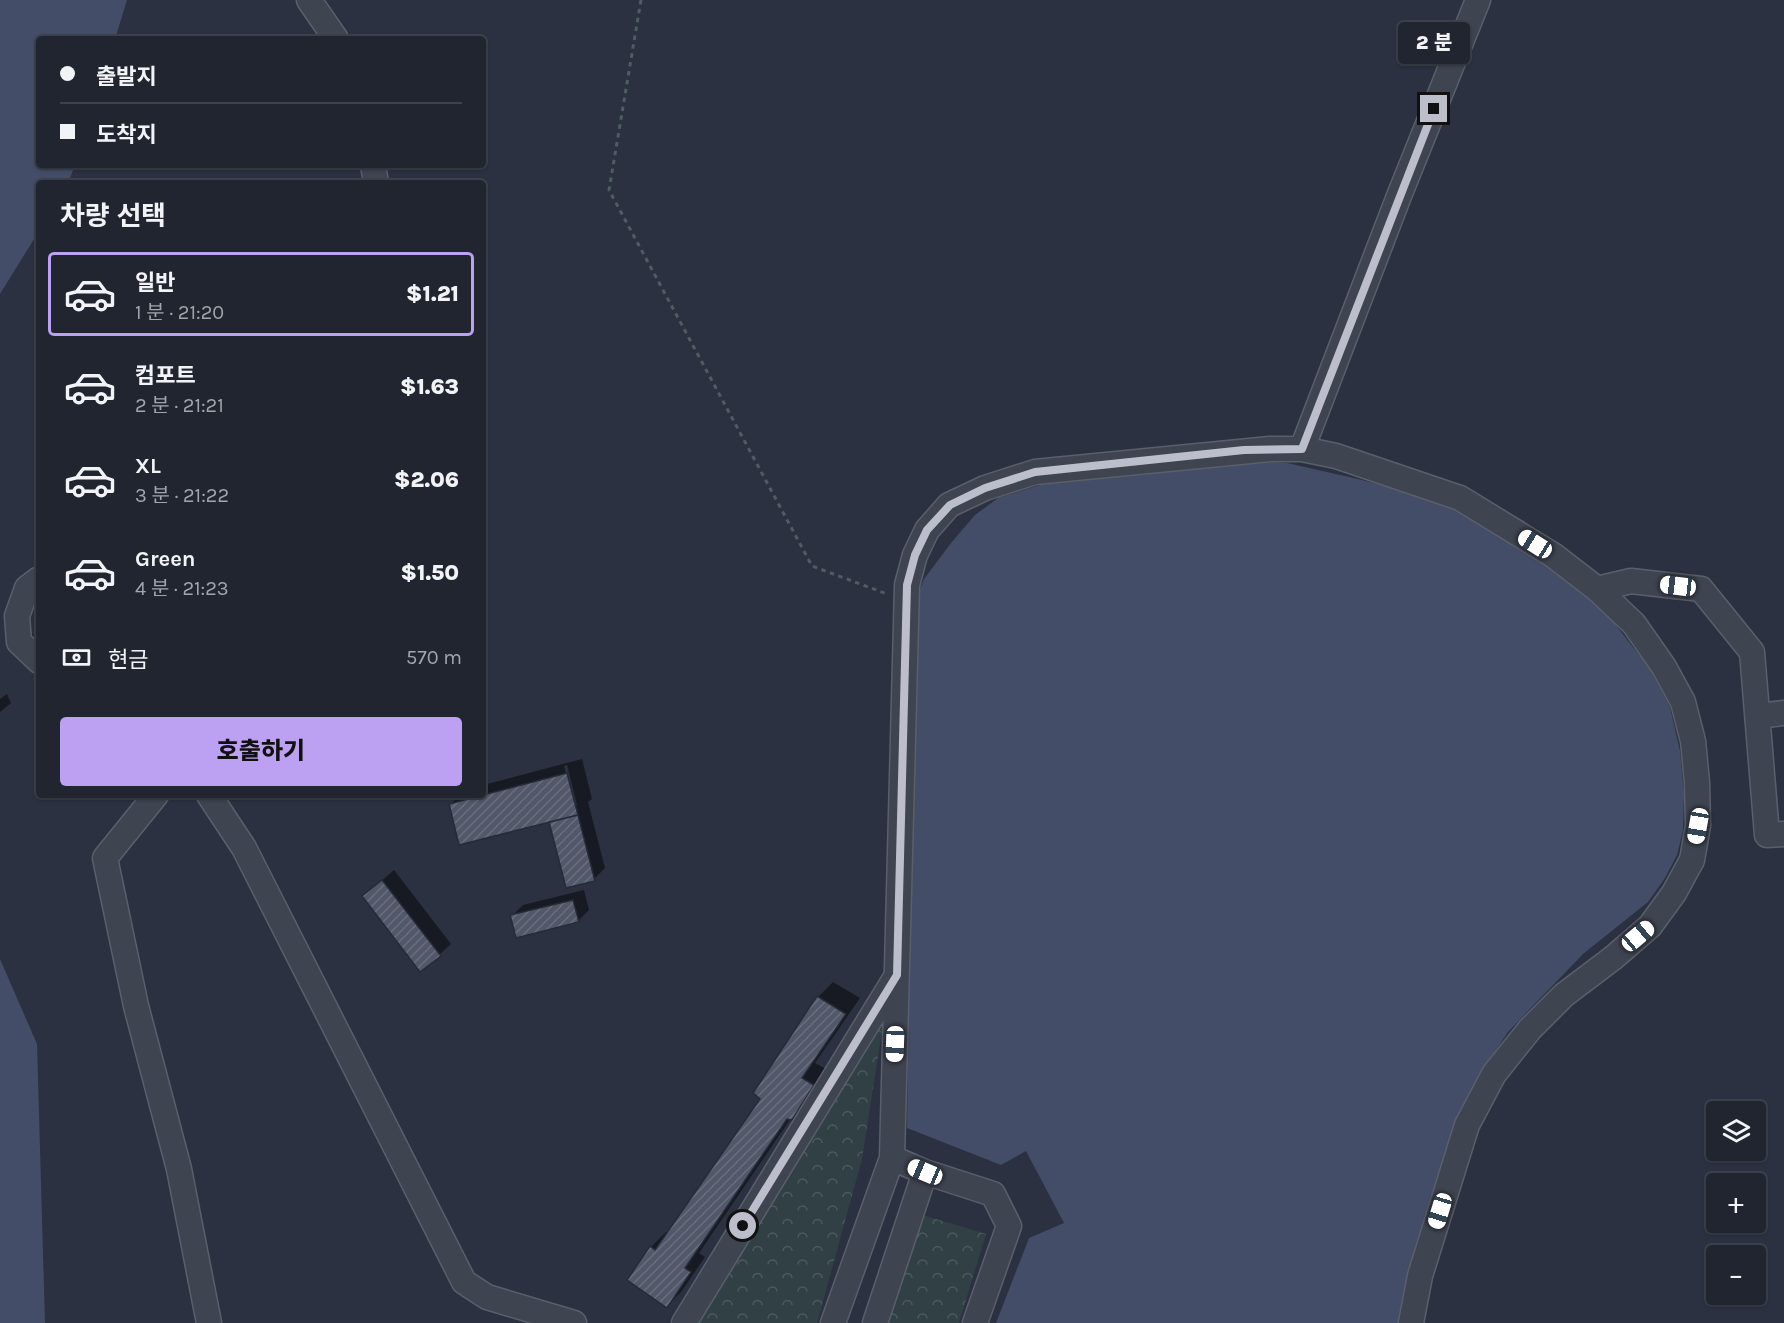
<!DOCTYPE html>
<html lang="ko">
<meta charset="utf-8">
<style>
:root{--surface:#202530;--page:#282d38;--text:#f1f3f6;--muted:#a2a5ab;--line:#3d424c;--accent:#bca0f2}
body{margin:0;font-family:Karla,"Noto Sans KR",sans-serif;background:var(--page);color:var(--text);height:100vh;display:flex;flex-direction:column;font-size:22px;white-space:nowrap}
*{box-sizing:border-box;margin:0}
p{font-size:20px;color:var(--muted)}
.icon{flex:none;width:33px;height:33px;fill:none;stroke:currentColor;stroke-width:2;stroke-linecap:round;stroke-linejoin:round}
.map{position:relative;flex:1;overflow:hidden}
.panel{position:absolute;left:36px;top:180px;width:450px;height:618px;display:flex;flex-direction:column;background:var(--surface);border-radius:6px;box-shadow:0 2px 4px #0004,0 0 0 2px var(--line)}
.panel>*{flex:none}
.hud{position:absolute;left:36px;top:36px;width:450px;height:132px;border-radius:6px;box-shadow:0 2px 4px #0004,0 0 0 2px var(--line);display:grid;align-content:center;height:132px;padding:0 24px;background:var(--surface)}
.fabs{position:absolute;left:1706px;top:1101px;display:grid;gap:12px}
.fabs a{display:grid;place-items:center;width:60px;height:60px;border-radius:6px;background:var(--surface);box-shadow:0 2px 4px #0004,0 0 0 2px var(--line);font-size:30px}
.end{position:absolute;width:27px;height:27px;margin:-14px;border:8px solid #bcbfcb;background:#111;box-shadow:0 0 0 3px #111}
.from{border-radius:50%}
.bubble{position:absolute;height:42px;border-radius:6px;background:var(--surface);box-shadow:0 2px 4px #0004,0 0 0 2px var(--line);font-size:20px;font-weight:800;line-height:42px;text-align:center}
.car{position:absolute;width:18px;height:36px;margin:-18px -9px;border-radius:8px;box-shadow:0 0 4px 2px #0007;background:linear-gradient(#fff 24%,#345 0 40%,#fff 0 76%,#345 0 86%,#fff 0)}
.hud b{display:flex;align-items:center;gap:21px;height:57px;font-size:22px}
.hud b+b{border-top:2px solid var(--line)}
.hud i{width:15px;height:15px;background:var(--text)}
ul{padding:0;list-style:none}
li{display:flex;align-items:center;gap:18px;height:84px;margin:0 12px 9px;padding:0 12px;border:3px solid transparent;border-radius:6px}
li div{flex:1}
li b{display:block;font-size:22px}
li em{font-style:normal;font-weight:800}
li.on{border-color:var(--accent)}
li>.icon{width:54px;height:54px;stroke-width:1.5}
h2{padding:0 24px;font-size:27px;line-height:72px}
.pay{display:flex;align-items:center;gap:15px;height:66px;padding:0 24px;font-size:22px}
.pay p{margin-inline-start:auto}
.primary-button{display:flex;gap:12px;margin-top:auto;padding:12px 24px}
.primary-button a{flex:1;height:69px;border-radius:6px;background:var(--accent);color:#111;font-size:24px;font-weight:800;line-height:69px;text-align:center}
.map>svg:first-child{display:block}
.forest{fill:url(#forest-crowns)}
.water{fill:#434d67}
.shadow{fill:#0007;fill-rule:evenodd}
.building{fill:url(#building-hatch);stroke:#252b38;stroke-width:1.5}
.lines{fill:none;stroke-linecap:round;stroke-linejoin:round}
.minor-casing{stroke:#5a5f6b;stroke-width:27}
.path{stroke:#4f5d62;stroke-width:3;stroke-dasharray:4.5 4.5;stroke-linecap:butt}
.minor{stroke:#3f4451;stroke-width:24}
.route{stroke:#bcbfcb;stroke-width:8}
</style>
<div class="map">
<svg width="1784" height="1323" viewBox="0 0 1784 1323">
<defs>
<pattern id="forest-crowns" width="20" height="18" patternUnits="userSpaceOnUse" patternTransform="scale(1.5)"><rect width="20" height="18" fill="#304045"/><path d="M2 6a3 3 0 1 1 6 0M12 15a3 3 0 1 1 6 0" fill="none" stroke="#4c5a5e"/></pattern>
<pattern id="building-hatch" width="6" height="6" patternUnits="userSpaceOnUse" patternTransform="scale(1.5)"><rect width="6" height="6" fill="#525869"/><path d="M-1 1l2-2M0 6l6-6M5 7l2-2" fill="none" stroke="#696e7d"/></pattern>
</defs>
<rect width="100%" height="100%" fill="#2b3140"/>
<path class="forest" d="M883,1024L862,1159L817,1323H693Z
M916,1213L986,1234L959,1323H883Z"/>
<path class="water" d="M0,0H127L115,39H39V165H75L68,183H39V231L0,294Z
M1249,461L1287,463L1358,479L1438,500L1550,565L1608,615L1650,669L1670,707L1680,751L1684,793L1683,831L1677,855L1665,878L1648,902L1583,954L1508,1032L1483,1070L1403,1323H996L1029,1238L1064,1223L1026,1151L1001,1165L907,1128L915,601L924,579L951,543L975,515L998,498L1040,485Z
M0,959L37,1044L45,1323H0Z"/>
<path class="shadow" d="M7,694L11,703L0,712V699Z
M582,759L592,799L588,802L605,868L594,879L554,819L451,804L460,795H483V785ZM567,765L577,805H574L564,766Z
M394,870L451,944L440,954L364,896Z
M584,890L589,910L578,921L512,916L523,905Z
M833,982L860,998L815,1063L828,1070L807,1104L791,1118L699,1253L705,1257L681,1292L667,1306L629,1280L651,1247L666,1232L668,1234L762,1098L818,997Z"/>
<path class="building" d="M567,773L578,815L459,845L449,804Z
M578,815L595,881L566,888L549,822Z
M382,880L441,956L420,972L362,896Z
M573,900L579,922L516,938L510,915Z
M817,996L846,1014L802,1078L814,1085L792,1120L787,1119L685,1268L691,1272L667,1308L627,1280L650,1246L655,1250L760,1099L753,1093Z"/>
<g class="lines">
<g class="minor-casing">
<path id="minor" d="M309,0L336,39
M373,165L376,183
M1302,449L1399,196L1478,0
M39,579L27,588L17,616L19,642L39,661
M1597,589L1631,581L1701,589L1752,652L1767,835L1784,834
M1758,716L1784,713
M156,795L105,858L136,1006L179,1169L209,1323
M209,795L244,848L464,1282L487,1297L574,1323
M892,1158L925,1172L993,1194L1009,1226L975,1323
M684,1323L896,977
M833,1323L892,1158L907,585L915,555L927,530L949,505L985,488L1035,472L1270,449H1302L1336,456L1460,498L1553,555L1597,589L1634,624L1664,667L1683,702L1693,741L1697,782L1698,826L1692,860L1674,893L1650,926L1613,958L1564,995L1530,1029L1494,1074L1467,1125L1420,1276L1411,1323
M875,1323L925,1172"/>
</g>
<path class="path" d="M641,0L609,190L812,566L887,594"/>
<use href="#minor" class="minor"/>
</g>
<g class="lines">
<path class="route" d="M743,1226L897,975L907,585L915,555L927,530L950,505L985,488L1035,472L1244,450L1302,449L1434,109"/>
</g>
</svg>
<div class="fabs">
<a><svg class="icon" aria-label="layers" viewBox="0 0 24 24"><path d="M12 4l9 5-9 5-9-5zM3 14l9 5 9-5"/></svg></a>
<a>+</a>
<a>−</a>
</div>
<i class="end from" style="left:743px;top:1226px"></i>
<i class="end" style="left:1434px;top:109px"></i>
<div class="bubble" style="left:1398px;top:22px;width:72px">2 분</div>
<i class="car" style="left:1535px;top:544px;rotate:302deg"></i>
<i class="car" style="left:1678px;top:586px;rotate:277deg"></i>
<i class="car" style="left:1698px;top:826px;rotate:190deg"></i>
<i class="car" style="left:1638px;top:936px;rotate:50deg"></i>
<i class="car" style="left:895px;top:1044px;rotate:182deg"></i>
<i class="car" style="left:925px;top:1172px;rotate:293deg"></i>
<i class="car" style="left:1440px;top:1211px;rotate:197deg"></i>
<div class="hud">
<b><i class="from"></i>출발지</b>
<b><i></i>도착지</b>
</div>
<section class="panel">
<h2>차량 선택</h2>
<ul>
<li class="on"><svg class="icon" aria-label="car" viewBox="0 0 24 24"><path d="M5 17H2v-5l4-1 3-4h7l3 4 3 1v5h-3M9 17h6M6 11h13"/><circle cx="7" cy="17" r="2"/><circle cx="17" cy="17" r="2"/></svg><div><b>일반</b><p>1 분 · 21:20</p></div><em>$1.21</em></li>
<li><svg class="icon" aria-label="car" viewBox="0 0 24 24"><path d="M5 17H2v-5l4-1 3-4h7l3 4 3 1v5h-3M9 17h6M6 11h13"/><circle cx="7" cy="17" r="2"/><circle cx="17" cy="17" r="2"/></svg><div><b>컴포트</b><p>2 분 · 21:21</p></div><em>$1.63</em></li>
<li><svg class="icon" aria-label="car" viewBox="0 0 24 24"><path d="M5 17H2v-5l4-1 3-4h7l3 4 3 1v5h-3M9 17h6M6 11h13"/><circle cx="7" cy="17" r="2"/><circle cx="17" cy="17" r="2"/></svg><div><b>XL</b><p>3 분 · 21:22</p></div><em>$2.06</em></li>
<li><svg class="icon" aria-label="car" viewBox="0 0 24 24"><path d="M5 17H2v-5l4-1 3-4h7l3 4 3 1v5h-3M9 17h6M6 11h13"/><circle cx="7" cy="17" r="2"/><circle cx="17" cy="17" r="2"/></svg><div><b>Green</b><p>4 분 · 21:23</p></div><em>$1.50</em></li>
</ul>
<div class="pay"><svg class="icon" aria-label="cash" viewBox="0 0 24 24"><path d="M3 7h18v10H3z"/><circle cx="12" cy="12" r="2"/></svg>현금<p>570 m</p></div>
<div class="primary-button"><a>호출하기</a></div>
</section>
</div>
